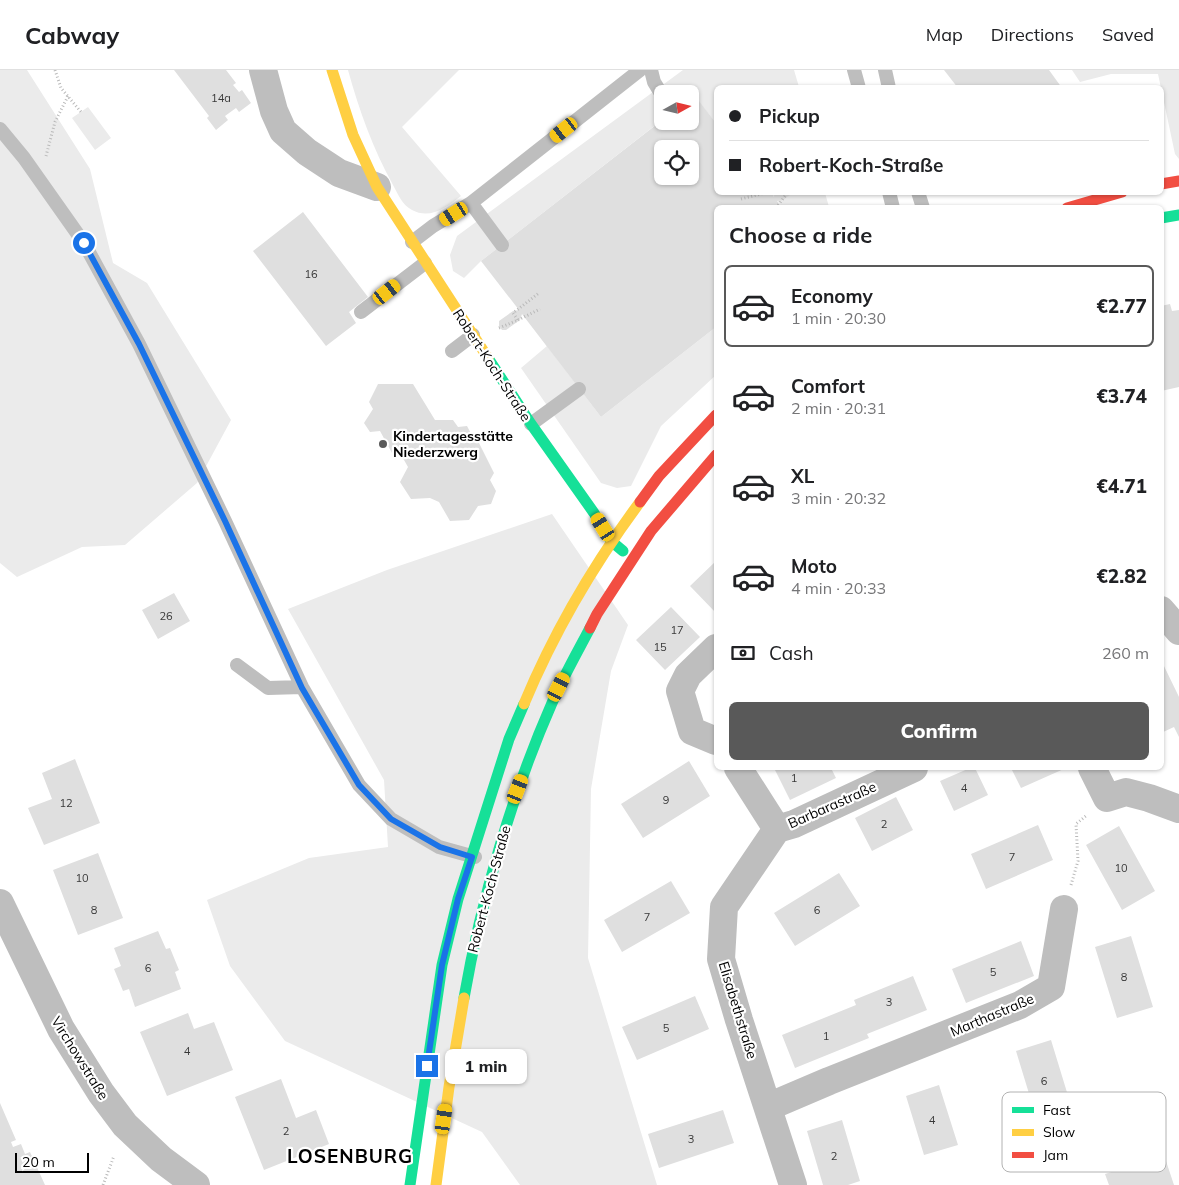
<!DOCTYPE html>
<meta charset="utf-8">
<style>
:root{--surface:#fff;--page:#f6f6f6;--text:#202124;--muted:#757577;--line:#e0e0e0;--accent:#595959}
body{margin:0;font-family:Mulish,sans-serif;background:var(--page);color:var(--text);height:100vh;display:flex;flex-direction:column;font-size:19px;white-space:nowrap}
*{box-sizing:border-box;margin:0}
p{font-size:16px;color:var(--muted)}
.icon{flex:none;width:28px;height:28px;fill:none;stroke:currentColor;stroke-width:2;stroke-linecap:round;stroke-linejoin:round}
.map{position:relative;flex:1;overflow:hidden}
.sheet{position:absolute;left:714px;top:135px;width:450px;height:565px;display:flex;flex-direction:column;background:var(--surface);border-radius:8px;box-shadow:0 1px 4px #0004}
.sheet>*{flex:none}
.top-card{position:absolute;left:714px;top:15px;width:450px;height:110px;border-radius:8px;box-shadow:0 1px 4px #0004;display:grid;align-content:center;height:110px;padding:0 15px;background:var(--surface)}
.needle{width:32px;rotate:82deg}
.fabs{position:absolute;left:654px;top:15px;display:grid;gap:10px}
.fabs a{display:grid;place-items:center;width:45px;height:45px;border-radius:8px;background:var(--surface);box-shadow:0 1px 4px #0004;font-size:25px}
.scale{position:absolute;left:15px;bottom:12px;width:74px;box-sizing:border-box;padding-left:5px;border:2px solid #000;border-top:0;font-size:14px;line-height:18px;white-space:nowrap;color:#000;-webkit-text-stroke:4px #fff;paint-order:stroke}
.end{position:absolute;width:22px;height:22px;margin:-11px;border:6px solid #1a73e8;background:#fff;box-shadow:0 0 0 2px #fff}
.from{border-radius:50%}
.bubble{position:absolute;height:35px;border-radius:8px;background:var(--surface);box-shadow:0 1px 4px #0004;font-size:16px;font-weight:800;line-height:35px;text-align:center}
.car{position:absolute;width:15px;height:30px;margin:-15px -8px;border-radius:6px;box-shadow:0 0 4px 1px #0007;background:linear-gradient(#f5c518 24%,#345 0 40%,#f5c518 0 76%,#345 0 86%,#f5c518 0)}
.top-card b{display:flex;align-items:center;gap:18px;height:48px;font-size:19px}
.top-card b+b{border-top:1px solid var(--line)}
.top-card i{width:12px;height:12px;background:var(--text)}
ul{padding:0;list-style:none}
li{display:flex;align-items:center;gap:15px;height:82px;margin:0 10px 8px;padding:0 5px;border:2px solid transparent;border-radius:8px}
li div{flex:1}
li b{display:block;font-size:19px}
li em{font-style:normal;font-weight:800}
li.on{border-color:var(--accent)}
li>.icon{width:45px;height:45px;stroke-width:1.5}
h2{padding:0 15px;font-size:22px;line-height:60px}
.pay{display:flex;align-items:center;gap:12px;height:55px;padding:0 15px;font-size:19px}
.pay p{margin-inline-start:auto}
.cta{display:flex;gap:10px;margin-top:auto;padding:10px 15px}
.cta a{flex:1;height:58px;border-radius:8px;background:var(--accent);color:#fff;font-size:20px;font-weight:800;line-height:58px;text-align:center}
header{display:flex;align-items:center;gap:30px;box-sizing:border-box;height:70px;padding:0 25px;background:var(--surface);border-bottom:1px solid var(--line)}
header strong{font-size:24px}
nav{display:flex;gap:28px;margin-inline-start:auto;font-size:18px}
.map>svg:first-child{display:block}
.green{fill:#ebebeb}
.building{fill:#dfdfdf;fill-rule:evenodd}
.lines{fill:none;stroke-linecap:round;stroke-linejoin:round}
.path{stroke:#b9b9b9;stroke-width:3;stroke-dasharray:1 2.5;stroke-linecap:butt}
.lane{stroke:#bebebe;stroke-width:14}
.street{stroke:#bebebe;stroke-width:28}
.fast{stroke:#16e098;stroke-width:11}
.slow{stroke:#ffcf43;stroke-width:11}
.jam{stroke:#f24e42;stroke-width:11}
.route{stroke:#1a73e8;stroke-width:6}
.poi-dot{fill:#595959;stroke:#fff;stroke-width:2}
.labels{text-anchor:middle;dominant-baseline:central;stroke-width:4.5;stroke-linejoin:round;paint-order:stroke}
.number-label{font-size:11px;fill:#383838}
.street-label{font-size:14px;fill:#000;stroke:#fff}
.poi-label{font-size:14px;font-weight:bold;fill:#000;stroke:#fff;text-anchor:start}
.district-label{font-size:19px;font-weight:bold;letter-spacing:1px;fill:#000;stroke:#fff}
.key{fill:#fff;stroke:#b2b2b2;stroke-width:1}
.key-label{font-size:14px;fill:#000}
</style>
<header>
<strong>Cabway</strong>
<nav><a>Map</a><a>Directions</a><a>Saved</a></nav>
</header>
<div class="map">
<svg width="1179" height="1115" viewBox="0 0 1179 1115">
<rect width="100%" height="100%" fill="#fff"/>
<path class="green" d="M0,0H27L90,99L113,193L147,213L231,350L197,413L125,475L82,477L17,507L0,493Z
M348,0H459L402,57L461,126C447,137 430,150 412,140C402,135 398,124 393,115C373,79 359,40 348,0Z
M683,0H794L799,17L716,18V53L695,27L690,30V24H662V50L481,191L464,208L453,201L450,185L457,166Z
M1072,0H1179V89L1175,84L1158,4H1111L1080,12Z
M88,37L111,68L95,80L72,48Z
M771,123H825L829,137H782Z
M716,257V305L661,356L631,416L617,418L601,413L521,298L547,276L601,347Z
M552,444L628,555L611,601L591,719L588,888L657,1115H520L482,1062L285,971L230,896L207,830L309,788L388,777L384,710L288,539L387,500Z"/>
<path class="building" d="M174,0H226L236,13L233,15L239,22L242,20L251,33L239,42L236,38L225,46L228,50L216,60L207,48L209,46Z
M944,0H1049L1062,18H958Z
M695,26L716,53V122H771L774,127L775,122H794L783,130L777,131L782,138H716V257L601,347L522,244L520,250L506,260H502L499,256V251L513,241L519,240L481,191L661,51H690V30ZM662,79H690V106H662Z
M303,142L368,227L349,242L356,253L326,276L253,181Z
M1170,234L1172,241L1179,240V317L1161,321V236Z
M378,314H413L435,350H453L458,357L467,356L476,373H479L494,403L490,410L496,421L491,434L478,436L469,450L450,451L439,432L430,428L411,429L400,412L408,397L400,383H392L380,361L370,362L364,353L373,339L369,332Z
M716,491V543L690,516Z
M174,523L190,551L158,569L142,540Z
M671,537L700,567L665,600L636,570Z
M1163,594L1179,627V667L1174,657L1161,663V595Z
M75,689L100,753L44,775L28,738L52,729L42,703Z
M689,691L710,726L643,768L621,734Z
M774,698H831L836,708L790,730Z
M970,698H975L988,725L954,741L940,711Z
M1011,698H1066L1021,718Z
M896,727L913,760L872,781L855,748Z
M1038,755L1053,790L986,819L971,784Z
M1119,756L1155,821L1122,840L1086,775Z
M98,783L123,848L78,865L53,800Z
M839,803L860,836L795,876L774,843Z
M671,811L690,843L622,882L604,850Z
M158,861L166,879L170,878L179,900L175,902L181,919L135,937L129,919L123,921L114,899L121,896L114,878Z
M1131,866L1153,937L1117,948L1095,877Z
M1021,871L1034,906L966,933L952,899Z
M913,906L927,940L867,964L869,968L795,998L782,965L856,935L854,930Z
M695,926L709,959L637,990L622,957Z
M188,943L194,959L214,952L233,1000L167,1026L140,962Z
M1051,970L1073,1042L1038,1053L1016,981Z
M281,1009L296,1048L316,1040L329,1074L264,1100L235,1027Z
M939,1015L958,1075L924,1085L906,1026Z
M0,1033L16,1070L11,1072L13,1077L21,1074L25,1084L30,1082L45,1115H0Z
M723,1040L734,1073L659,1098L648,1064Z
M842,1050L860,1111L848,1115H823L807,1061Z
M1164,1085L1174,1115H1109L1105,1104Z"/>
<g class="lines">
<path class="path" d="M55,0L61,18L81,42
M46,86L55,52L68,26
M741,129L769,122
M776,138L785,126L782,122
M518,250L540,239
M499,258L518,250L513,243L539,223
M1071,815L1078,791L1076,754L1087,745
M103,1115L114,1086"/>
<path class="lane" d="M651,0L654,12L662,25
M854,0L859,18
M885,0L889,18
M0,59L24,88L84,173L139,274L225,451L302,617L359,715L391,749L439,777L475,787
M889,122L893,138
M918,122L923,138
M471,133L502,175
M412,172L433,156L471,133L640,0
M361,242L425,193
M452,281L473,265
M531,354L579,319
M237,595L268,618L302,617"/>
<path class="street" d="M263,0L274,41L283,61L307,82L339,103L377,117
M1161,540L1179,561
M716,578L688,605L680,621L692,661L716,671
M738,698L777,759
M1092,698L1107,728L1126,722L1149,728L1179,739
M777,759L724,837L721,889L739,950L793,1115
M777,759L794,754L914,698
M0,833L61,959L101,1023L125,1055L161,1089L196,1115
M768,1037L829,1011L1020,935L1051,917L1064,839"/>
<path class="fast" d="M1161,148L1179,145
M488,288L531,354L594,443L611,471L623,481
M464,928C481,830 512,724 552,633C563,607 577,583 590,558
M410,1115L442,895L458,829L509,669L524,634"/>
<path class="slow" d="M332,0L353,65L377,117L488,288
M524,634C554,562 594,494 640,432
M436,1115L449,1017L464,928"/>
<path class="jam" d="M1161,114L1179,111
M1067,138L1122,122
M640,432L659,406L716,345
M590,558L597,544L651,461L716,385"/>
</g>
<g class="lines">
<path class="route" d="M84,173L139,274L225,451L302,618L359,715L391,749L440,777L472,787L458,829L442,895L427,996"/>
</g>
<circle class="poi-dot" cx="383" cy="374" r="5"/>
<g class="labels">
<g class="number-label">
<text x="221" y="28">14a</text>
<text x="311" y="204">16</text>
<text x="166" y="546">26</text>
<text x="677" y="560">17</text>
<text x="660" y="577">15</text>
<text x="794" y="708">1</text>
<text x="964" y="718">4</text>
<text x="666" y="730">9</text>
<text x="66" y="733">12</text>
<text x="884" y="754">2</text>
<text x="1012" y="787">7</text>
<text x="1121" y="798">10</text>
<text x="82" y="808">10</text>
<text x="94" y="840">8</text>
<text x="817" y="840">6</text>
<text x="647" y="847">7</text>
<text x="148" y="898">6</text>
<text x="993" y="902">5</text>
<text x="1124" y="907">8</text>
<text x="889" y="932">3</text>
<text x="666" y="958">5</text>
<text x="826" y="966">1</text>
<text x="187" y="981">4</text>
<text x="1044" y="1011">6</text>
<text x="932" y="1050">4</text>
<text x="286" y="1061">2</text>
<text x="691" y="1069">3</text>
<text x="834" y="1086">2</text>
</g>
<g class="street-label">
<text transform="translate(492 295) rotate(57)">Robert-Koch-Straße</text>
<text transform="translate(832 735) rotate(-24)">Barbarastraße</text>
<text transform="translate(489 819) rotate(-75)">Robert-Koch-Straße</text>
<text transform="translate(738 940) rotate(73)">Elisabethstraße</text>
<text transform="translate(992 945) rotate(-23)">Marthastraße</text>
<text transform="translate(80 988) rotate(58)">Virchowstraße</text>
</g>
<g class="poi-label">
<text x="393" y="366">Kindertagesstätte<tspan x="393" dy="16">Niederzwerg</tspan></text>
</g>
<g class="district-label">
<text x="350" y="1086">LOSENBURG</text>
</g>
</g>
<rect x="1002" y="1022" width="164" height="80" rx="8" class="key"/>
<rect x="1012" y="1037" width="22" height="6" fill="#16e098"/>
<rect x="1012" y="1059" width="22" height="7" fill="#ffcf43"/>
<rect x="1012" y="1082" width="22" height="6" fill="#f24e42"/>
<g class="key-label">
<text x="1043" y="1045">Fast</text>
<text x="1043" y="1067">Slow</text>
<text x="1043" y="1090">Jam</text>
</g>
</svg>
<div class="fabs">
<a><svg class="needle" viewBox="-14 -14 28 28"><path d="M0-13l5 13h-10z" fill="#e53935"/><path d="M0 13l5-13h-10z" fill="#757577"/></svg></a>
<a><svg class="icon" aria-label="locate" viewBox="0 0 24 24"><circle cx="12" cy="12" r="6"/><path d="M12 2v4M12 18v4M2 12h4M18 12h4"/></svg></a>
</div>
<div class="scale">20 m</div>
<i class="end from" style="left:84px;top:173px"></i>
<i class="end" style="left:427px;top:996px"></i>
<div class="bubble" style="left:445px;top:979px;width:82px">1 min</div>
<i class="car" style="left:564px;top:60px;rotate:232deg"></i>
<i class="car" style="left:454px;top:144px;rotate:238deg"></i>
<i class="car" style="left:387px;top:222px;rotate:52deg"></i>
<i class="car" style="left:603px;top:457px;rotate:328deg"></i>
<i class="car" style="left:559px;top:617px;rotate:27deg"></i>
<i class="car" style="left:518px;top:719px;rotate:21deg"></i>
<i class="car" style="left:444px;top:1049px;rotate:8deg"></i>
<div class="top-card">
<b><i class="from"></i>Pickup</b>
<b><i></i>Robert-Koch-Straße</b>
</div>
<section class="sheet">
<h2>Choose a ride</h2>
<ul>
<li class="on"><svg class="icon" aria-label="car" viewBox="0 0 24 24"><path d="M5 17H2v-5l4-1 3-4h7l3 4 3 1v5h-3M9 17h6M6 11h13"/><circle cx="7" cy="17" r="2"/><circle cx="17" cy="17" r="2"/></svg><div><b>Economy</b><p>1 min · 20:30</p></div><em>€2.77</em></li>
<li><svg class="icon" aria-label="car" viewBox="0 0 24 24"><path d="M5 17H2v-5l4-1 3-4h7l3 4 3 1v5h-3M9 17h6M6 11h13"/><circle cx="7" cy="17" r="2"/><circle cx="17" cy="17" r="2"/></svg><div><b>Comfort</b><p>2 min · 20:31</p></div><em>€3.74</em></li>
<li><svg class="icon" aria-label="car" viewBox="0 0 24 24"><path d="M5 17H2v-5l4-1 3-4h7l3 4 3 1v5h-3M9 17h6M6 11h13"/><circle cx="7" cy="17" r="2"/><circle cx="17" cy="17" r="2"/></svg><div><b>XL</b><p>3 min · 20:32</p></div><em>€4.71</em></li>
<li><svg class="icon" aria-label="car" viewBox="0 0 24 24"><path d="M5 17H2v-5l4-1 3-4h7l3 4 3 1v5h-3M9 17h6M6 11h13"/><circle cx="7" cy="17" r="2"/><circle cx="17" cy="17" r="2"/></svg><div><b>Moto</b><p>4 min · 20:33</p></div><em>€2.82</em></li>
</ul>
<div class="pay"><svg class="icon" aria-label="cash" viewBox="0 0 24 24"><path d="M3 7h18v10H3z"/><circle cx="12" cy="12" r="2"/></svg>Cash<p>260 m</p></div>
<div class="cta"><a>Confirm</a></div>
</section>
</div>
